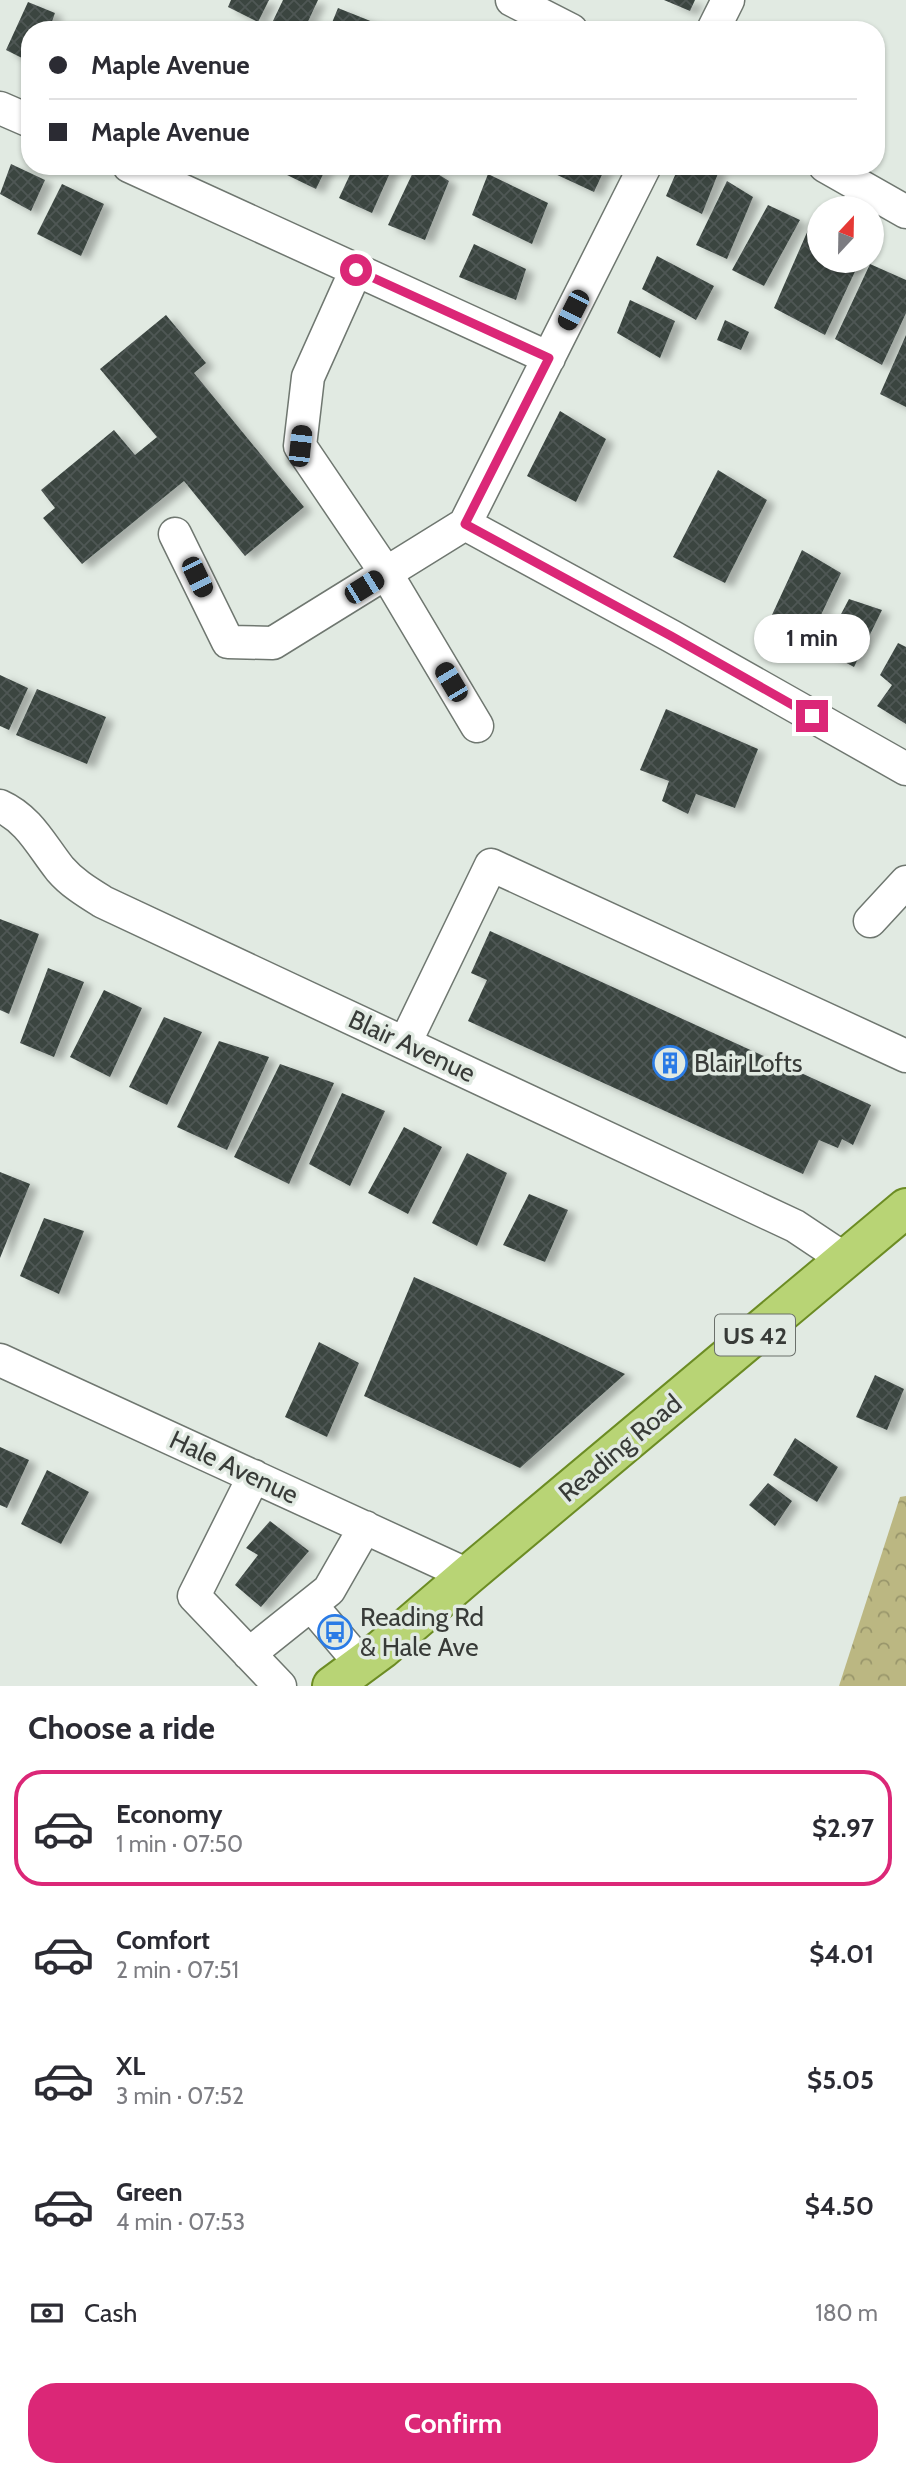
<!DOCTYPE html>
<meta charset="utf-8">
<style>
:root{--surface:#fff;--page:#f2f2f3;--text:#2b2b33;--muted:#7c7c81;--line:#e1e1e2;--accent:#db2777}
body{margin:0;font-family:Cabin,sans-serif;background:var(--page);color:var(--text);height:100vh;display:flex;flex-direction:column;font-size:26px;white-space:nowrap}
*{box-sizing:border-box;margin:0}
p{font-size:23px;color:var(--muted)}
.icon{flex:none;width:38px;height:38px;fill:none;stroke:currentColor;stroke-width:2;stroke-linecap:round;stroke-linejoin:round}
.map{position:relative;height:1686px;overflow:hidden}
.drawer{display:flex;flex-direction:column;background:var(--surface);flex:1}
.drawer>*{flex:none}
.top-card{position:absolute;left:21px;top:21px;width:864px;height:154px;border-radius:28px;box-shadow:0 2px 5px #0004;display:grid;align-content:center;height:154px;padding:0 28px;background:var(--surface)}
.needle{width:46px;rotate:22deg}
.tools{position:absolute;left:807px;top:196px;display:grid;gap:14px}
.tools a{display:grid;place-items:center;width:77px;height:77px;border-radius:50%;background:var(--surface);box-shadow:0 2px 5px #0004;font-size:35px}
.end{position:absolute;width:32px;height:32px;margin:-16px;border:9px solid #db2777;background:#fff;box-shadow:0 0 0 4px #fff}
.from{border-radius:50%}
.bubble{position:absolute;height:49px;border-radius:24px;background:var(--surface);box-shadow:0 2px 5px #0004;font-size:23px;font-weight:700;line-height:49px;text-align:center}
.car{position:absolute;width:21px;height:42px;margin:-21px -10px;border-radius:9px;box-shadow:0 0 5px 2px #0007;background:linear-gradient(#222 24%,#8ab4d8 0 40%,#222 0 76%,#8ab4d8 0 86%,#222 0)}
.top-card b{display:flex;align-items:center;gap:24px;height:66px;font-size:26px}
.top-card b+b{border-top:2px solid var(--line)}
.top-card i{width:18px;height:18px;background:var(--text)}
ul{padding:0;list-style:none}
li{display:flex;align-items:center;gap:21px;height:116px;margin:0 14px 10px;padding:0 14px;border:4px solid transparent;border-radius:28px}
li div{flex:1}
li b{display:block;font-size:26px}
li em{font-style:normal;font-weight:700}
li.active{border-color:var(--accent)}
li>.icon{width:63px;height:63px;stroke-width:1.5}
h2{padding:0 28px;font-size:32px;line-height:84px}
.pay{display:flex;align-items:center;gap:18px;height:77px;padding:0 28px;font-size:26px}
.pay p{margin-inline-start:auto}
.primary-button{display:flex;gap:14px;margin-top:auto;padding:14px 28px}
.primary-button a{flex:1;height:80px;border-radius:28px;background:var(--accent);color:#fff;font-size:28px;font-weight:700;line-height:80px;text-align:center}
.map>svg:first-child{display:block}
.forest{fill:url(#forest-crowns)}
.building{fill:url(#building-cross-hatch);filter:url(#shadow)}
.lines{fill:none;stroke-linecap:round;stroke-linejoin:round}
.minor-casing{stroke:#6f7770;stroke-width:35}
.major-casing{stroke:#6c8c24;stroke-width:42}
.minor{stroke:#fff;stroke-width:32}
.major{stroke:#b8d475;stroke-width:38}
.route{stroke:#db2777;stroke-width:9}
.labels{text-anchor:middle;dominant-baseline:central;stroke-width:7;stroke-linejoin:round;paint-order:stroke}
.shield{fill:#e1eae2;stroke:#6b706b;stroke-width:2}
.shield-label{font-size:24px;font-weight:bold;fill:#383b38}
.street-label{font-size:26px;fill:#383b38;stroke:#e1eae2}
.poi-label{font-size:26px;fill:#383b38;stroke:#e1eae2;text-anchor:start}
</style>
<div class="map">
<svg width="906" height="1686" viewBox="0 0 906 1686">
<defs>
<pattern id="forest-crowns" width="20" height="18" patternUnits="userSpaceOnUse" patternTransform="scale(1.75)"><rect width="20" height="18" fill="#bbb782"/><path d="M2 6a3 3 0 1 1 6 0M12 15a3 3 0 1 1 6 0" fill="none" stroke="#99966b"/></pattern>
<pattern id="building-cross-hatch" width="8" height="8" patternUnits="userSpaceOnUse" patternTransform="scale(1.75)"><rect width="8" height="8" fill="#3a4440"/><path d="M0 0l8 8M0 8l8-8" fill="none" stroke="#4f5754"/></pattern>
<filter id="shadow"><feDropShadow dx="8" dy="4.5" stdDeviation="3.5" flood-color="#0004"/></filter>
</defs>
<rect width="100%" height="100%" fill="#e1eae2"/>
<path class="forest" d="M906,1496V1686H839L900,1497Z"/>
<path class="building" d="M231,0H269L258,22L228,7Z
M283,0H318L304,30H290L272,23Z
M664,0H695L690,11Z
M28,2L55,13L49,30H30V62L6,50Z
M338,8L373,22L370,30H329Z
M11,164L45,180L31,211L0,194Z
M291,166H327L316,189L287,175Z
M354,166H393L372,213L339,198Z
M416,166H425L449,181L425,240L388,225Z
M556,166H606L594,192L553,173Z
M679,166H708L719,171L702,214L666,196Z
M488,174L548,203L532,244L472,215Z
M727,181L753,197L727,259L696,245Z
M62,184L104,204L81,256L37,234Z
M768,205L800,220L764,286L732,270Z
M808,230L819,236V261H860L825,335L774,308Z
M474,244L526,269L516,300L459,277Z
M657,256L714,286L696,320L642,289Z
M870,264L906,280V313L882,365L835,339Z
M630,300L675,321L660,358L617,333Z
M166,315L206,363L194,373L304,507L245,556L184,481L82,564L43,518L55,508L41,490L114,430L135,455L157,437L100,369Z
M725,320L749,332L741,350L717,340Z
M906,335V407L880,394Z
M560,411L606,439L576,502L527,476Z
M718,470L767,500L725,583L673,557Z
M802,550L841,573L810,638L771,617Z
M849,599L882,610L854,667L822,650Z
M898,643L906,647V724L877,706L892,685L880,675Z
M0,675L28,688L9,730L0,726Z
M37,689L106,717L87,764L16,735Z
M666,709L758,749L735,808L696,794L688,814L662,801L669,781L640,770Z
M0,919L39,934L9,1014L0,1010Z
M490,931L871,1105L853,1145L842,1139L838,1148L819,1140L803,1174L468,1021L487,980L471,973Z
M48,968L84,982L54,1057L20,1043Z
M104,990L142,1008L110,1077L70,1057Z
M164,1017L202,1032L167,1105L129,1087Z
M219,1041L269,1057L227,1150L177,1127Z
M280,1064L334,1083L289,1184L234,1157Z
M342,1093L385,1111L350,1186L309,1164Z
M404,1127L442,1147L408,1214L368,1193Z
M467,1153L507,1173L477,1246L432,1223Z
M0,1172L30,1184L0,1258Z
M529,1194L568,1210L545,1262L503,1245Z
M44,1218L84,1231L59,1294L20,1276Z
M414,1277L540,1334L625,1374L520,1468L364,1396Z
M319,1342L359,1363L327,1437L285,1417Z
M875,1375L904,1389L887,1430L856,1417Z
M795,1438L838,1467L817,1502L773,1475Z
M0,1447L29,1460L7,1508L0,1505Z
M47,1470L89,1492L61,1544L21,1524Z
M768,1483L792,1501L775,1526L749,1505Z
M270,1521L309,1551L261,1607L235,1585L258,1555L246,1548Z"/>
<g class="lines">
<g class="minor-casing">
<path id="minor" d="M512,0L571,30
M713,30L728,0
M0,108L30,121
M129,166L549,358
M825,166L906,212
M356,270L308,377L300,446L386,573L465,524
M465,524L671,636L906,769
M465,524L645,166
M175,534L228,642L273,643L386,573L477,726
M0,806C29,819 41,845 60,869C72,883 87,892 103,902L795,1226L846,1260
M870,921L906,882
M405,1043L491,865L906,1056
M0,1360L468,1575
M254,1476L194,1596L280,1686
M311,1605L361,1664
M249,1654L329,1590L365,1527"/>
</g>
<g class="major-casing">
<path id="major" d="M332,1686L382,1649L468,1575L906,1208"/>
</g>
<use href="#minor" class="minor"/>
<use href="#major" class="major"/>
</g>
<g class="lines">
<path class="route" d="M356,270L549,358L465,524L671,636L812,716"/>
</g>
<defs>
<g id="building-ring" transform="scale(1.75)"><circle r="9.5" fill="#e1eae2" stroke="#2a7be6" stroke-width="1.5"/><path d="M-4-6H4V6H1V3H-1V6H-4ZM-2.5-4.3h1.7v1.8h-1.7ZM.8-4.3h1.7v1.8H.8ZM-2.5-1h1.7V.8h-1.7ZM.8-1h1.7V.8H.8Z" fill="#2a7be6"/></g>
<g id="bus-ring" transform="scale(1.75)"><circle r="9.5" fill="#e1eae2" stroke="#2a7be6" stroke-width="1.5"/><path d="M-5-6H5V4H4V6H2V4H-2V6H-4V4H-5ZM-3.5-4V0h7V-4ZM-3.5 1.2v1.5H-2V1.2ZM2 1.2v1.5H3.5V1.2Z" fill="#2a7be6"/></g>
</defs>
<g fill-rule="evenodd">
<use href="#building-ring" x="670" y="1063"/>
<use href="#bus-ring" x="335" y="1632"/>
</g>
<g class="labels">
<rect class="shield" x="715" y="1314.5" width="80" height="41" rx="5"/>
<g class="shield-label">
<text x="755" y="1335">US 42</text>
</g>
<g class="street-label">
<text transform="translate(412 1046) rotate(25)">Blair Avenue</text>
<text transform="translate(620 1448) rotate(-40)">Reading Road</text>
<text transform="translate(234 1467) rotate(25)">Hale Avenue</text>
</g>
<g class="poi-label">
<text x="694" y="1063">Blair Lofts</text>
<text x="360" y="1617">Reading Rd<tspan x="360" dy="30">&amp; Hale Ave</tspan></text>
</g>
</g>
</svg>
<div class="tools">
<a><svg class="needle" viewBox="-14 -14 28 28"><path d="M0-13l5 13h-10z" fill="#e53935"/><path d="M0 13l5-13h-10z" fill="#7c7c81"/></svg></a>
</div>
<i class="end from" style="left:356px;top:270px"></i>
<i class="end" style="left:812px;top:716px"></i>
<div class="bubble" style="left:754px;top:614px;width:116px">1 min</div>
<i class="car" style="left:573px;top:310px;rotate:207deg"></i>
<i class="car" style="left:300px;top:446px;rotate:6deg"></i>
<i class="car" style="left:197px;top:577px;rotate:154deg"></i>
<i class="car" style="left:364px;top:587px;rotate:58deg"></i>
<i class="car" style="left:451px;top:682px;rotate:329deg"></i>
<div class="top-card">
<b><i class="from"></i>Maple Avenue</b>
<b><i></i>Maple Avenue</b>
</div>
</div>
<section class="drawer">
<h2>Choose a ride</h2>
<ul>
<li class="active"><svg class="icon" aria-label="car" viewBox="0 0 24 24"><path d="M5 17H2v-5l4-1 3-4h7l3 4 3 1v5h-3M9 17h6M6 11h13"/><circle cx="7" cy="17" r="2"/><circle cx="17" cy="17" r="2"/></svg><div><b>Economy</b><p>1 min · 07:50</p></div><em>$2.97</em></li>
<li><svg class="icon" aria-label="car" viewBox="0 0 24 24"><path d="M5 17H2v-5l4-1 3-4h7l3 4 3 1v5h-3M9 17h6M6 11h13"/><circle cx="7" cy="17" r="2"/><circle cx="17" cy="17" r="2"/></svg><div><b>Comfort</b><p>2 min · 07:51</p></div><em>$4.01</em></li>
<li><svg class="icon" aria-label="car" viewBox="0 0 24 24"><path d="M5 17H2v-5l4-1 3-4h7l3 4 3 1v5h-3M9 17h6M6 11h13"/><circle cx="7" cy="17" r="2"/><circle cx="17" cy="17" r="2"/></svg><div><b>XL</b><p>3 min · 07:52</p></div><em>$5.05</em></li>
<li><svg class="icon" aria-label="car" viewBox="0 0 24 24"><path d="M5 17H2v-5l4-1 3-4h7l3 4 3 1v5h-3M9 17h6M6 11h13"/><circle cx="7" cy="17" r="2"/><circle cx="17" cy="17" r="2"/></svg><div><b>Green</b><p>4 min · 07:53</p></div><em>$4.50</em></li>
</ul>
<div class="pay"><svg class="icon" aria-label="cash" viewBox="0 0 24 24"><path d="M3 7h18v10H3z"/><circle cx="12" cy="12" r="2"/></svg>Cash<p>180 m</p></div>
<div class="primary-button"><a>Confirm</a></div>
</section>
